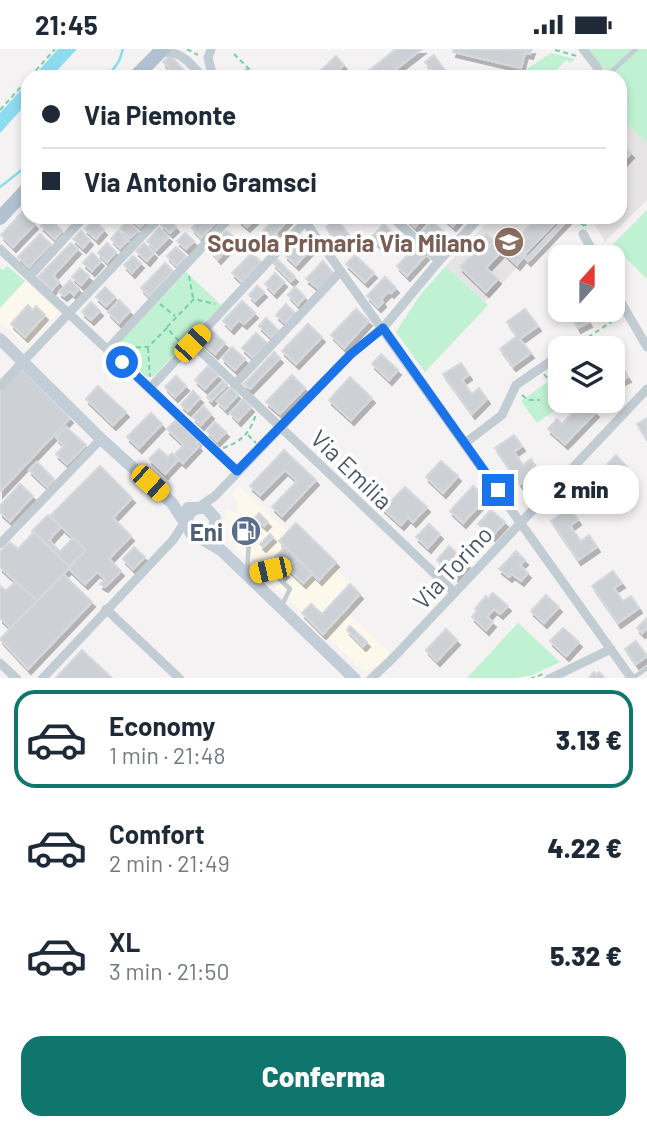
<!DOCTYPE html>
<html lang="it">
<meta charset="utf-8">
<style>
:root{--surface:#fff;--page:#f6f6f7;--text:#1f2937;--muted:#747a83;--line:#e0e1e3;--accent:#0f766e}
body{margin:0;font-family:Barlow,sans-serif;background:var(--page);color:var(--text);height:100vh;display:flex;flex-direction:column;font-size:26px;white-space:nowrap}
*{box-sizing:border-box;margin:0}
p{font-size:23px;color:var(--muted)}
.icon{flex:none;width:38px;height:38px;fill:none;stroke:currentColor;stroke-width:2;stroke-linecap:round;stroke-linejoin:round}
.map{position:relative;height:629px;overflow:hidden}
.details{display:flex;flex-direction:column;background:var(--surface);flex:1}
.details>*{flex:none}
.guide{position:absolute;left:21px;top:21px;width:606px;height:154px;border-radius:21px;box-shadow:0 4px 10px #0003;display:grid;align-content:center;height:154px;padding:0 21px;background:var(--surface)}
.needle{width:46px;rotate:21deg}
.controls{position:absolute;left:548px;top:196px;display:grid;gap:14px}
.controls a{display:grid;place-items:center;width:77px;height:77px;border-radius:14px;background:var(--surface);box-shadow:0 4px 10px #0003;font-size:35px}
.end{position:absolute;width:32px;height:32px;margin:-16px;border:9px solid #1a73e8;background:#fff;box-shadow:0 0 0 4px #fff}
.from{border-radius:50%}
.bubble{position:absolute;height:49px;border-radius:21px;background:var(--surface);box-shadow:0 4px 10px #0003;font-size:23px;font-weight:800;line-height:49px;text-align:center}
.car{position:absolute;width:21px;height:42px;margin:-21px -10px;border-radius:9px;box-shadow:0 0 5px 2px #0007;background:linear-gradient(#f5c518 24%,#345 0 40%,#f5c518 0 76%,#345 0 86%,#f5c518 0)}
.guide b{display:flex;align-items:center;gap:24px;height:66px;font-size:26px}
.guide b+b{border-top:2px solid var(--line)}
.guide i{width:18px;height:18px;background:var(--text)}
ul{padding:12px 0 0;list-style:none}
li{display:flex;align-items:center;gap:21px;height:98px;margin:0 14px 10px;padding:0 7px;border:4px solid transparent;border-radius:21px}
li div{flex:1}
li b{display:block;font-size:26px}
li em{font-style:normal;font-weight:800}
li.current{border-color:var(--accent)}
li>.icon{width:63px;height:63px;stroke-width:1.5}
.action{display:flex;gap:14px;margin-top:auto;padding:14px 21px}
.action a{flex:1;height:80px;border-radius:21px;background:var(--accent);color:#fff;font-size:28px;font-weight:800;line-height:80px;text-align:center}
.status{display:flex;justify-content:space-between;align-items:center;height:49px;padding:0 35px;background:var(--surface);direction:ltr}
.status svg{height:19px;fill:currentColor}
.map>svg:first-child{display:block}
.commercial{fill:#fdf8ec}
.education{fill:#e5e3e4}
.green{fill:#c0f1d3}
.water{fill:#8cdbef}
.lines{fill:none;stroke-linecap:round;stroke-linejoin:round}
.stream{stroke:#8cdbef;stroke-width:2.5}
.building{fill:#cdd1d6;stroke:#d5d8dd;stroke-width:2;filter:url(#shadow)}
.path{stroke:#77d1a4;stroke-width:2;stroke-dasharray:5 3.5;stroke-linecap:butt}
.lane{stroke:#c2ccd3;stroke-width:4.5}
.street{stroke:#c2ccd3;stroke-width:9}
.secondary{stroke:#c2cdd8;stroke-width:12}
.primary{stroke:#b1c1d1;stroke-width:14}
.route{stroke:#1a73e8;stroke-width:9}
.labels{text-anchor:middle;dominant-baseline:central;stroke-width:7;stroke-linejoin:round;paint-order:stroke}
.education-label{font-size:24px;font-weight:bold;fill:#785e54;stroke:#fff;text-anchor:end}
.street-label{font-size:24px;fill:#485560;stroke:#fff}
.service-label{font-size:24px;font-weight:bold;fill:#4e5e75;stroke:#fff;text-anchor:end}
</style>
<div class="status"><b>21:45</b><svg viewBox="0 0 49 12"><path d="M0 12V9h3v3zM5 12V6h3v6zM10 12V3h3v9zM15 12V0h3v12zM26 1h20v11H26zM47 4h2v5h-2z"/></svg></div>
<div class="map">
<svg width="647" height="630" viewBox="0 0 647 630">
<defs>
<filter id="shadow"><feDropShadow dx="3" dy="5" stdDeviation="0" flood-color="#0004"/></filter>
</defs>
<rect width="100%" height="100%" fill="#f4f2f2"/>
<path class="commercial" d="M25,232L59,263L27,298L0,272V259Z
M239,437L329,521L333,517L362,545L346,563L394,608L367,622L362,621L227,491L225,460L232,463L237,461L239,454L232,446Z"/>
<path class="education" d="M620,67L647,94V151L605,193L590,168H620Z
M493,168H565L568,174L530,212H523L485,253L446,217Z"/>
<path class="green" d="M589,0H647V94L620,67V28H606L604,20Z
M551,4L575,10L570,14L566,11L550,28H515Z
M647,161V230L612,196Z
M7,217L25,232L0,259V219L3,221Z
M446,217L488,256L425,323L396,283L420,246Z
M186,223L221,256L153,328L150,326L147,329L122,305L125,296L121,292Z
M560,324V352H568L537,374L521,352Z
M518,574L560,613L532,626L517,629H467Z"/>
<path class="water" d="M58,0H77L51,28H33Z
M28,33V53L0,84V64Z"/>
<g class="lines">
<path class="stream" d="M108,28L119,12L123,0
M0,138L28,116"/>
</g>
<path class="building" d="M396,0H422L386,28H361Z
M454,0L525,1L532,0L530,5L525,4L521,19L453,3Z
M170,6L190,28H177L163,13Z
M434,6L445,21L439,26L441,28H428L434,24L425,13Z
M336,7L344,16L331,28H314Z
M620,93L631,104L620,116Z
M22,163L35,175L13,198L1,186Z
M129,168H150L140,178Z
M202,168H214L218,171L201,189L192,179Z
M242,168H257L247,178L239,171Z
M270,168H291L275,185L278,188L267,200L256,189L273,172Z
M405,168H424L415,178Z
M443,168H461L453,177Z
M537,168H556L553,172L555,174L526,204L522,200L518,205L523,209L517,216L502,202L486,219L498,230L486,243L460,218L472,206L469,203L486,185L493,191L498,186L512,199L516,195L514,193Z
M566,168H570L528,212L519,203L521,202L528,208Z
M49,169L62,182L55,190L41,177Z
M167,169L176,178L170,184L161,176Z
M337,170L353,191L341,199L326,178Z
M94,171L104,181L96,190L85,180Z
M127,172L138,182L130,189L120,180Z
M432,172L445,184L435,195L422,183Z
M384,175L393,184L380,197L371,189Z
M159,179L169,188L156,201L147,192Z
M81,182L90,191L83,199L73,190Z
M118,182L128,191L120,199L111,190Z
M226,182L237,190L218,210L209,199Z
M185,184L194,192L186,200L177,192Z
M40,185L51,195L29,218L18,208Z
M302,187L313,198L296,216L285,206Z
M71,194L78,200L53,227L59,233L52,241L38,228Z
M107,194L116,203L107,213L98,204Z
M144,194L154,204L147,212L136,202Z
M416,197L426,206L407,227L397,217Z
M176,198L186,207L177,217L167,207Z
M92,204L101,212L92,222L83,214Z
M252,204L261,213L242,233L232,224Z
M563,204L565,208H560V224L552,210Z
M355,206L374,224L365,233L346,215Z
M133,207L141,214L132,224L124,216Z
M277,210L295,228L291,232L273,214Z
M323,212L333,224L319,240L306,230Z
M165,214L173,222L149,247L141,239Z
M80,219L89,227L81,236L72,228Z
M275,224L284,233L274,244L265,235Z
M385,228L396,239L391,244L389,242L381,250L383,253L378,258L367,247Z
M70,231L79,240L74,246L70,242L64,247L59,243Z
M257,237L264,243L255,252L249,246Z
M105,238L115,248L106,257L96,248Z
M295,238L305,248L298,256L288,246Z
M119,251L130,262L119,274L108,263Z
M242,252L255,264L244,275L239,271L231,280L223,272Z
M91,253L100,262L91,271L82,263Z
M286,255L295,264L285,274L276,266Z
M28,256L33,261L36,257L45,266L25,288L11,275Z
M356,260L369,272L344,299L331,286Z
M525,260L538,277L520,290L531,304L513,317L500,300L517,287L507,273Z
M567,261H582L589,273L578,279Z
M266,269L278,281L271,288L259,277Z
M308,275L322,288L296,315L282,302Z
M211,281L225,294L215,305L201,292Z
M256,284L267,294L253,309L242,299Z
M232,298L245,310L235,321L222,309Z
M612,301L628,328L618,333L612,323Z
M274,303L280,309L250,340L244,335Z
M381,305L398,321L389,331L372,315Z
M461,314L469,326L462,331L472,345L479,339L487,350L472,365L443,325Z
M208,317L218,326L205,340L195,331Z
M21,319L70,369L0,443V341Z
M292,326L305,339L280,365L266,353Z
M176,327L186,337L175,348L165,338Z
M350,328L372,349L351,371L329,351Z
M223,332L227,336L211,352L207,348Z
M98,337L126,363L113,376L86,350Z
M231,338L238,346L225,360L217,352Z
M193,342L200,349L188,362L181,356Z
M243,350L251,358L238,372L230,364Z
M575,352H583L596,363L565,395L548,380L557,370L562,375L574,362L569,358Z
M203,357L211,365L201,376L193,368Z
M151,364L162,375L139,399L127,388Z
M647,369V388L646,389L637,375Z
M176,371L198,392L196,394L199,397L183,414L174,406L184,396L167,380Z
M215,373L226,383L217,392L207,382Z
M66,378L86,396L67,415L56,405L64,397L56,388Z
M514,386L522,397L514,403L523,416L531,410L539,422L520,435L495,399Z
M159,400L168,408L172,404L179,410L165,425L149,410Z
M284,401L316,431L282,467L272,458L297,432L285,421L260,446L250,437Z
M616,406L627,418L621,424L627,430L616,442L598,425Z
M441,412L458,427L443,444L426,428Z
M37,413L54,430L47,438L29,421Z
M100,417L132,449L113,469L131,487L109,510L121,522L105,538L100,535L105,530L97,523L85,535L68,519L86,501L50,467Z
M20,435L33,447L10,472L0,463V457Z
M473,437L486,449L463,474L450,462Z
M405,438L427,458L413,473L408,468L401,476L379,456L385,449L390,453Z
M570,459L578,471L570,477L581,492L589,486L597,498L578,511L551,472Z
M491,461L505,473L492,487L478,475Z
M259,464L268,473L264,477L255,469Z
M48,466L61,478L49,491L60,503L73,489L86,501L70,518L32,482Z
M252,473L258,479L254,484L247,478Z
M296,474L336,513L319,531L279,492Z
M429,475L440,485L428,499L416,488Z
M34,483L70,518L37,552L0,518V503L10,493L18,500Z
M270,485L273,488L263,498L260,495Z
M449,497L467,514L455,527L437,511Z
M134,498L145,508L133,520L123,510Z
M285,498L298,510L288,520L275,508Z
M516,502L525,511L520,516L528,524L521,532L512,525L509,528L499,520Z
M298,510L313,524L303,534L288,520Z
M280,517L286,523L280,529L274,524Z
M613,522L622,534L614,539L623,552L631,547L639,559L618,574L592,537Z
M63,525L92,553L28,620L0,590Z
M16,532L37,552L11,579L0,569V537L6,542Z
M350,535L360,545L323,585L302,564L311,555L322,565Z
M493,544L508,557L500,565L494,560L487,568L493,573L486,581L472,568L477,562L475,560L486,547L488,550Z
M546,546L559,558L544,574L531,562Z
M647,569V579L642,584L637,579Z
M350,577L367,593L363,597L347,581Z
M563,579L579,593L566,607L550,592Z
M446,580L457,591L437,612L426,601Z
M636,592L647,607L636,615L625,600Z
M82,601L113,630H55Z
M594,623L596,626L599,623L606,630H588Z"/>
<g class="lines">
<path class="path" d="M187,0L198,6
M555,1L577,7
M234,5L257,28
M30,28L55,0
M239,28L247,20
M0,61L28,30
M574,168L584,177
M585,177L588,168
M189,227L193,249
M160,255L175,267
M167,278L194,250L215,255
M581,293L620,267
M119,299L148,298L167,279L180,293
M148,299L150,328
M544,325L554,338
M522,346L528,351H540
M248,386L256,394
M223,399C241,393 250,384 256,365
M530,630L543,625"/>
<path class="lane" d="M602,26L612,22L636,0
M234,479L249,493L247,521
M250,526L270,521L290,540L281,558
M633,629L647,619"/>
<path class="street" d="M211,0L208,9L213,28
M583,0L597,18L601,28
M160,4C179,0 191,14 202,28
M340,28H345
M302,168L632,630
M392,168L439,212
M583,185L596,208
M0,200L237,422
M30,227L84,168
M612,238L647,298
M192,294L455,544
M571,299L574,297
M108,300L230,168
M235,335L341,222
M0,337L160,168
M150,339L305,173
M465,394L502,366L516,336L560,306
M197,459L215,447L351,305L383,279L439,212L480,168
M0,495L101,390
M106,560L180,630
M0,614L17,630
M42,630L173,491L186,471
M371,630L394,608L647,340
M549,630L611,600"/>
<path class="secondary" d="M0,290L101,390L172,454L187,477
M188,459H206L215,469V476L211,483L198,487
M197,459L190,463L187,470L190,483L221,501L355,630"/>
<path class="primary" d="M135,28L163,0
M0,169L28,139"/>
</g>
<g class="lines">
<path class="route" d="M122,313L237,422L351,305L383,279L498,441"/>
</g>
<defs>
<g id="school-disc" transform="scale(1.575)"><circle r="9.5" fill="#8d6e63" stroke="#fff"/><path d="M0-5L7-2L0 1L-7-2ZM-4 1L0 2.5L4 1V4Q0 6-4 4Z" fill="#fff"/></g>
<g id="fuel-disc" transform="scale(1.575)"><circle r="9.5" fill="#5c6f8a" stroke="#fff"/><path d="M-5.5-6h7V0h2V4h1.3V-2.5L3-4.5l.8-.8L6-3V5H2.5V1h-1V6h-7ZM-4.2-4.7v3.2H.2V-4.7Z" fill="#fff"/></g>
</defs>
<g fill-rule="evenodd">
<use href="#school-disc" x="509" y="193"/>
<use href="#fuel-disc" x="246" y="482"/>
</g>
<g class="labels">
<g class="education-label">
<text x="486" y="193">Scuola Primaria Via Milano</text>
</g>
<g class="street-label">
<text transform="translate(352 420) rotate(44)">Via Emilia</text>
<text transform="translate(452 518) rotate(-47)">Via Torino</text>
</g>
<g class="service-label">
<text x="223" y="482">Eni</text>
</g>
</g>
</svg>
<div class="controls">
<a><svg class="needle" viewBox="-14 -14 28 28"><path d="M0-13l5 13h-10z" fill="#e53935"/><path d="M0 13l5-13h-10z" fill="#747a83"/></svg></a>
<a><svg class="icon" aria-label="layers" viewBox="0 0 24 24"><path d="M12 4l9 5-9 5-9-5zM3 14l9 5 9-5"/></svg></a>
</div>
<i class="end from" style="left:122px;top:313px"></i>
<i class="end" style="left:498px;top:441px"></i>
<div class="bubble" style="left:523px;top:416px;width:116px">2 min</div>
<i class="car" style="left:192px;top:294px;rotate:43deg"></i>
<i class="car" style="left:150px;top:434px;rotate:132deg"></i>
<i class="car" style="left:270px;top:521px;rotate:257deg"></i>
<div class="guide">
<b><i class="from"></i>Via Piemonte</b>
<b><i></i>Via Antonio Gramsci</b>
</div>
</div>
<section class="details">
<ul>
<li class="current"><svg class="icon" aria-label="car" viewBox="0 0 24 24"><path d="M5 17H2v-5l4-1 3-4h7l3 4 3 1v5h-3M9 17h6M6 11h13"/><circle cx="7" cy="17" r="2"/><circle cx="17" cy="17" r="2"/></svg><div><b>Economy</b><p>1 min · 21:48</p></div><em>3.13 €</em></li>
<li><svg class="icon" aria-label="car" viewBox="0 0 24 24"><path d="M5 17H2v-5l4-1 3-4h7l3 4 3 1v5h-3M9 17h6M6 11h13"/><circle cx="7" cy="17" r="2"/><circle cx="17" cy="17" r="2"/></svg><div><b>Comfort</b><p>2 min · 21:49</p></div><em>4.22 €</em></li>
<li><svg class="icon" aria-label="car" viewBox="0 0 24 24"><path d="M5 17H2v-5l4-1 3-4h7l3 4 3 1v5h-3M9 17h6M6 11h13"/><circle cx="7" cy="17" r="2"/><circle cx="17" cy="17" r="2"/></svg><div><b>XL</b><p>3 min · 21:50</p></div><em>5.32 €</em></li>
</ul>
<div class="action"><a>Conferma</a></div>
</section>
